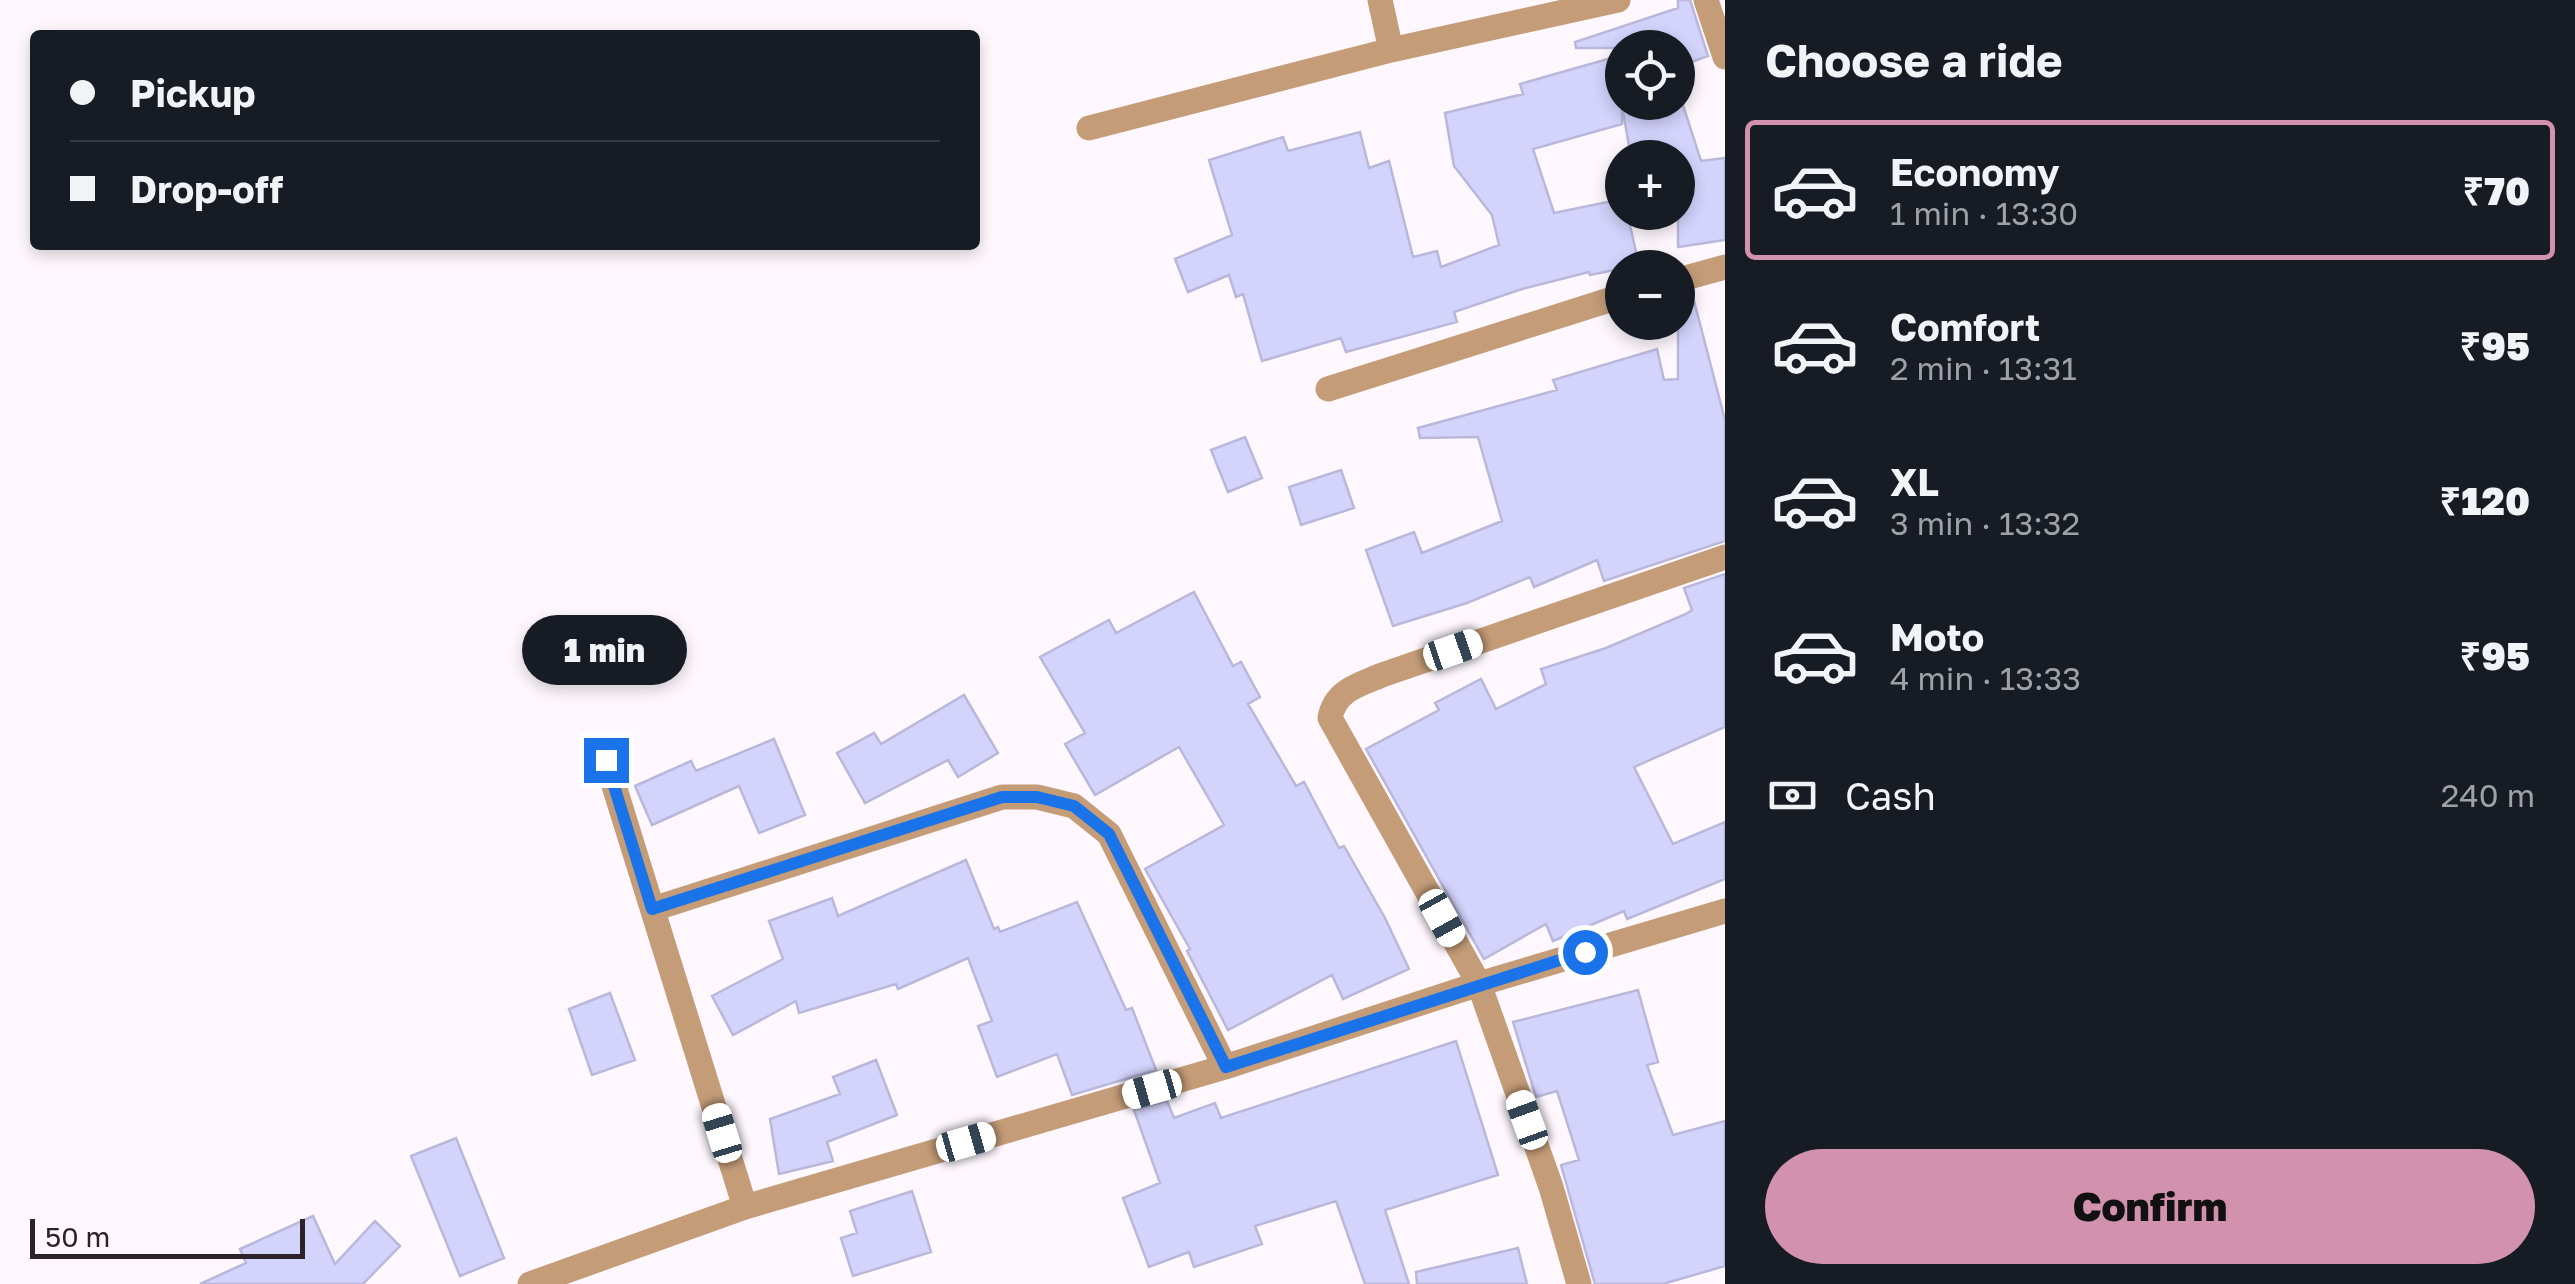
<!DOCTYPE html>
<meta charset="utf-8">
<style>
:root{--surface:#171b24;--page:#242831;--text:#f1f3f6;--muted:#9ea1a6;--line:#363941;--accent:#d292ae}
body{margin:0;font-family:"Golos Text",sans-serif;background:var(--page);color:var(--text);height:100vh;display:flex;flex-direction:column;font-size:38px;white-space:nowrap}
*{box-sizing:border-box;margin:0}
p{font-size:32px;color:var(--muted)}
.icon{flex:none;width:55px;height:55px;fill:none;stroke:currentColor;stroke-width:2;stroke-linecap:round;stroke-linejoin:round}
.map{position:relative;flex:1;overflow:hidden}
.sheet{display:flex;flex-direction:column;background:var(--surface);width:850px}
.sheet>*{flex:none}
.hud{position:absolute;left:30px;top:30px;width:950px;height:220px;border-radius:10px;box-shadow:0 5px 15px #0003;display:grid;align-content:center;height:220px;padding:0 40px;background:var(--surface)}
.tools{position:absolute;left:1605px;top:30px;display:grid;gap:20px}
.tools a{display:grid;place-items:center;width:90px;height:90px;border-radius:50%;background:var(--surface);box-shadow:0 5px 15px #0003;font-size:50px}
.scale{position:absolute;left:30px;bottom:25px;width:275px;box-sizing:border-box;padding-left:10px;border:5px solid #2d222c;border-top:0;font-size:28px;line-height:35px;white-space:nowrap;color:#2d222c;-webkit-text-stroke:8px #fef8fe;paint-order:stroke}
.end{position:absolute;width:45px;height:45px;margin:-22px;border:12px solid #1a73e8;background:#fff;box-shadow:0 0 0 5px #fff}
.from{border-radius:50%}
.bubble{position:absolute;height:70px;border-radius:35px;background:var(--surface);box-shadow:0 5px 15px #0003;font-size:32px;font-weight:800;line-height:70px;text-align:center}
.car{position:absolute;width:30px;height:60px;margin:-30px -15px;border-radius:12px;box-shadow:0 0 8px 2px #0007;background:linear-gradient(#fff 24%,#345 0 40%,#fff 0 76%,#345 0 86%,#fff 0)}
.hud b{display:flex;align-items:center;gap:35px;height:95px;font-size:38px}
.hud b+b{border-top:2px solid var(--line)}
.hud i{width:25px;height:25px;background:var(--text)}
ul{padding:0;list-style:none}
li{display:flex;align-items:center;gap:30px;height:140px;margin:0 20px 15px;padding:0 20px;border:5px solid transparent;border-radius:10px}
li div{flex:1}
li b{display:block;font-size:38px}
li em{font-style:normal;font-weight:800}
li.on{border-color:var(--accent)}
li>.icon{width:90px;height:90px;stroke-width:1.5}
h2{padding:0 40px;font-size:45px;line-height:120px}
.pay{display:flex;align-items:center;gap:25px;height:110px;padding:0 40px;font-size:38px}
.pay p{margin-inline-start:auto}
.button{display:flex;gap:20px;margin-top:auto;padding:20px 40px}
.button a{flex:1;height:115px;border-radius:60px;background:var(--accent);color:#111;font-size:40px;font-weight:800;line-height:115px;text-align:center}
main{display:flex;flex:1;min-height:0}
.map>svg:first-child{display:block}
.building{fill:#d4d3fc;stroke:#b9b8db;stroke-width:2.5}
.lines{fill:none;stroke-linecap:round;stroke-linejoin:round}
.minor{stroke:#c49c78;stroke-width:25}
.route{stroke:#1a73e8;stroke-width:12}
</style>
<main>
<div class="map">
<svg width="1725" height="1284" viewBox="0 0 1725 1284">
<rect width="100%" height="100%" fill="#fef8fe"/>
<path class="building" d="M1678,0H1690L1708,56L1678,67V48H1576L1575,42L1678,8Z
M1622,55V102H1682L1701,161L1725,158V240L1678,247V158H1631L1622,105V124L1533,149L1554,213L1622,199V212H1627L1639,265L1590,275L1589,272L1522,289L1454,312L1457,322L1346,352L1341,338L1262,361L1243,294L1236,297L1229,275L1188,292L1175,259L1232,235L1209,160L1283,137L1288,151L1360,132L1369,168L1389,161L1413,257L1437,251L1441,267L1499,245L1492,215L1454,166L1445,113L1523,94L1520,84Z
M1692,293L1725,420V541L1604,581L1597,560L1534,587L1530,577L1467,603L1393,626L1366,550L1414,532L1422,553L1502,521L1478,437L1420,438L1418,428L1557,390L1553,380L1657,349L1664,380L1678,379V296Z
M1245,437L1262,478L1228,492L1211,450Z
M1341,470L1354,508L1301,525L1289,487Z
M1725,574V727L1634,767L1673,844L1725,822V879L1627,919L1624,911L1553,941L1546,924L1484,959L1366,749L1439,710L1435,703L1481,679L1496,709L1546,684L1541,669L1606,648L1686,614L1692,610L1684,588Z
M1194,592L1233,666L1241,662L1260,697L1248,704L1296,786L1304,782L1339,848L1344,846L1385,918L1409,969L1343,999L1332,975L1228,1030L1187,951L1190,949L1145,869L1224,825L1179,747L1095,795L1065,744L1085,733L1040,657L1109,620L1116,633Z
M964,695L998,753L958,777L948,760L865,803L837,753L874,733L881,744Z
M774,739L805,815L759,833L739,786L652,825L635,786L691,761L696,771Z
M966,860L994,929L998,927L1000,932L1077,902L1126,1010L1132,1008L1156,1070L1072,1095L1057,1054L997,1077L978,1026L992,1021L968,958L898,989L896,984L799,1013L796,1001L733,1035L712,996L783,959L769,921L832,898L838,916Z
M1638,990L1658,1062L1647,1065L1673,1135L1725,1121V1266L1663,1284H1595L1561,1165L1579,1160L1557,1091L1536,1097L1513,1022Z
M610,993L635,1060L592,1075L569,1009Z
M1456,1041L1498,1175L1385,1210L1409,1284H1365L1336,1201L1255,1226L1262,1244L1194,1267L1189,1252L1149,1267L1123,1198L1160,1183L1134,1110L1167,1101L1174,1118L1215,1103L1221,1118Z
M876,1060L897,1115L827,1142L833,1161L779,1174L770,1119L840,1094L833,1077Z
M456,1138L504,1258L460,1276L411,1156Z
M912,1191L931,1252L853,1276L841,1238L857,1233L850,1211Z
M313,1216L335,1264L375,1221L400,1246L363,1284H200L246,1263L240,1249Z
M1518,1248L1527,1284H1417L1416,1272Z"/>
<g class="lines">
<path class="minor" d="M1380,0L1391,50
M1706,0L1725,57
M1089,128L1391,50L1618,0
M1678,280L1725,267
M1328,389L1622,296
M606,760L745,1207
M653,909L1002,797H1037L1074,806L1109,834L1225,1067
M530,1284L745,1207L1225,1067L1479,984L1725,911
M1579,1284L1551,1187L1479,984L1330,718C1335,690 1359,685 1382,675L1725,557"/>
</g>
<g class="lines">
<path class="route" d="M606,760L652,909L1002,797H1037L1074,806L1109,834L1226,1067L1585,952"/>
</g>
</svg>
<div class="tools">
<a><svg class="icon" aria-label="locate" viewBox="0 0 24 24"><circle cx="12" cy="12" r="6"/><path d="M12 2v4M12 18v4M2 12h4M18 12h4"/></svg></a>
<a>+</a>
<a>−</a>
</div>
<div class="scale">50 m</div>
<i class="end from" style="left:1585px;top:952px"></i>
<i class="end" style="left:606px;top:760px"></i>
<div class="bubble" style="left:522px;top:615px;width:165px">1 min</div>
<i class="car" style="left:1453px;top:650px;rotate:71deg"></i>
<i class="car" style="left:1442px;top:918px;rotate:151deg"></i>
<i class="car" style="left:1152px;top:1089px;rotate:254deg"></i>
<i class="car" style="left:1527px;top:1120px;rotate:340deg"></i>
<i class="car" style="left:722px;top:1133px;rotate:343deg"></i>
<i class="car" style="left:966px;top:1142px;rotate:74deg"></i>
<div class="hud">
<b><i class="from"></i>Pickup</b>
<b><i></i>Drop-off</b>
</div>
</div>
<section class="sheet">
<h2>Choose a ride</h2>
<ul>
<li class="on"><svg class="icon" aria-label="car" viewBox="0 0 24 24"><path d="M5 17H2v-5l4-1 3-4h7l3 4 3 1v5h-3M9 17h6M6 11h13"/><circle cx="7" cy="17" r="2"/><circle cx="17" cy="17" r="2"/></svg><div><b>Economy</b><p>1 min · 13:30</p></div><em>₹70</em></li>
<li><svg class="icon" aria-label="car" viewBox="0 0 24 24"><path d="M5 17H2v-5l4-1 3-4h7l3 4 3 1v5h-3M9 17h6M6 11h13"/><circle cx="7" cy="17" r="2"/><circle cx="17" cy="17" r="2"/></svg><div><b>Comfort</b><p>2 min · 13:31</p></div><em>₹95</em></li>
<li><svg class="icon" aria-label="car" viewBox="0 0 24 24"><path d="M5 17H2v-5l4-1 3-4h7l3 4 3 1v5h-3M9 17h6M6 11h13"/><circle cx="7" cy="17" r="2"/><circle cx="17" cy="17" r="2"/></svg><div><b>XL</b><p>3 min · 13:32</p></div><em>₹120</em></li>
<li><svg class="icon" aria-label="car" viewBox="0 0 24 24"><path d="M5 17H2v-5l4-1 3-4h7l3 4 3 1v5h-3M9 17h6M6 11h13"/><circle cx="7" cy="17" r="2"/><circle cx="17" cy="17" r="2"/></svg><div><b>Moto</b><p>4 min · 13:33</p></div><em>₹95</em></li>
</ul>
<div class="pay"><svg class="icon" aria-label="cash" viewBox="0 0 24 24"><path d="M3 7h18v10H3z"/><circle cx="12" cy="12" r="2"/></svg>Cash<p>240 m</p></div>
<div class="button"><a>Confirm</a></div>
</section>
</main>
